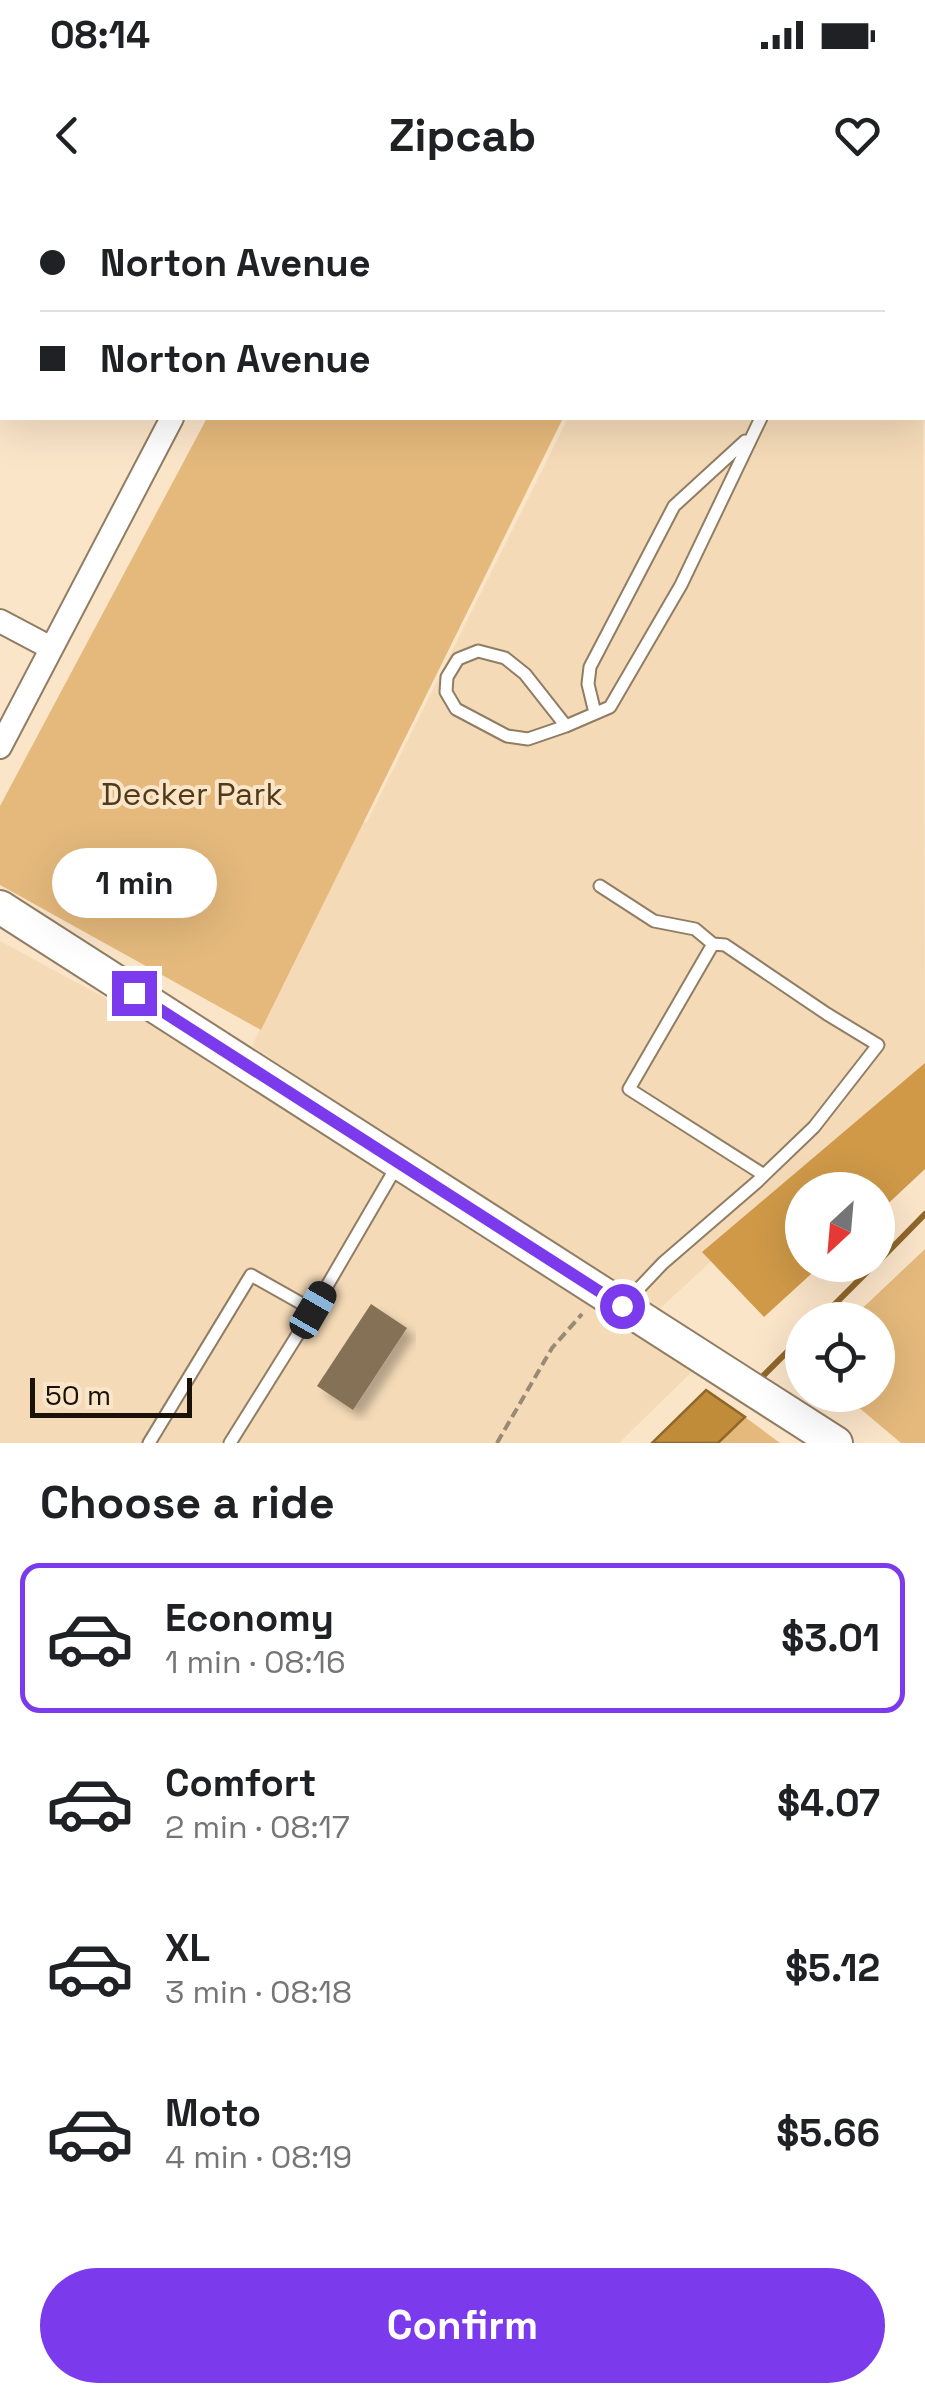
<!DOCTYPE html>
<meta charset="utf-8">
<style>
:root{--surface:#fff;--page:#f2f2f2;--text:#202124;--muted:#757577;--line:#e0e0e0;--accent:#7c3aed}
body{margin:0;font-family:"Space Grotesk",sans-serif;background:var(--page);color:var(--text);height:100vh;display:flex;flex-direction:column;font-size:38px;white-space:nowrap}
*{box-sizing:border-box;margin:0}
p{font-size:32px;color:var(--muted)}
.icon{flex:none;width:55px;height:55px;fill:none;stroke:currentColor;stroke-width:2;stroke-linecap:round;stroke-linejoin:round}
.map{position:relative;height:1243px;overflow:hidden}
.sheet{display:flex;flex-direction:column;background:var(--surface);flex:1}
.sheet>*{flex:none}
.guide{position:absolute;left:0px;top:0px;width:925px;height:220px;box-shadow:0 10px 40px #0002;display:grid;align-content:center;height:220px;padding:0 40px;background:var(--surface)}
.needle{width:65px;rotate:206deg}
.buttons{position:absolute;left:785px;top:972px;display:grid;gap:20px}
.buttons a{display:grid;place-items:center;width:110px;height:110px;border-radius:50%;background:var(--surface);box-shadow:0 10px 40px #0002;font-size:50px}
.scale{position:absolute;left:30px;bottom:25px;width:162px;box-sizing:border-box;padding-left:10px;border:5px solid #1a1208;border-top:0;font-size:28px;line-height:35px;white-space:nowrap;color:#1a1208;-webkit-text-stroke:8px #fbe5c9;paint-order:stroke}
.end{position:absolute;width:45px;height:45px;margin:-22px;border:12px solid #7c3aed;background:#fff;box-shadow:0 0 0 5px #fff}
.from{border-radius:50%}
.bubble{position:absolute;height:70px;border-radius:35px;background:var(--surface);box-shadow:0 10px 40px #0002;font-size:32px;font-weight:600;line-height:70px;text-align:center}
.car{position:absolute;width:30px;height:60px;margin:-30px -15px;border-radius:12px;box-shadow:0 0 8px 2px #0007;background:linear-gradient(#222 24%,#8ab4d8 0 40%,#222 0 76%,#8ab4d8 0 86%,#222 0)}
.guide b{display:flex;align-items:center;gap:35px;height:95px;font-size:38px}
.guide b+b{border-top:2px solid var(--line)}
.guide i{width:25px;height:25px;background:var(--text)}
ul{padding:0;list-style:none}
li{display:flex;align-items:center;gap:30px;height:150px;margin:0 20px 15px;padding:0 20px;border:5px solid transparent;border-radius:20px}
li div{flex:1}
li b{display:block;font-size:38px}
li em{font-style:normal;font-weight:600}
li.selected{border-color:var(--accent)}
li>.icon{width:90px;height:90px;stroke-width:1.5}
h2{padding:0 40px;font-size:45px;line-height:120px}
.cta{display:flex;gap:20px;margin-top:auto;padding:20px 40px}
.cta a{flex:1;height:115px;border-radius:60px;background:var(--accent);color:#fff;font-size:40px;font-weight:600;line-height:115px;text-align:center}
.status{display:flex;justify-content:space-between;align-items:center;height:70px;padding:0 50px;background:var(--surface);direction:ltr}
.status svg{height:28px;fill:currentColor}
header{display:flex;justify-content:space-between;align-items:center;height:130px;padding:0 40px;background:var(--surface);font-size:45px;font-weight:600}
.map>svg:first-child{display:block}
.built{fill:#f4dab7}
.green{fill:#e5b97c}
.forest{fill:#cf9948}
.water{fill:#c18c3a;stroke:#8f672b;stroke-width:2.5}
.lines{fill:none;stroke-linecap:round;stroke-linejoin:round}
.stream{stroke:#8f672b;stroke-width:6}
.building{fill:#847157;filter:url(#shadow)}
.service-casing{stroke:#907d63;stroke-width:15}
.minor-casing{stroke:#907d63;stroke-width:26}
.secondary-casing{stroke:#907d63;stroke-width:36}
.path{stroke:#998975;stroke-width:4;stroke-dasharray:10 5;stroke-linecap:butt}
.service{stroke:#fff;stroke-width:11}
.minor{stroke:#fff;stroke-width:22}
.secondary{stroke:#fff;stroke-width:32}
.route{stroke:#7c3aed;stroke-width:12}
.labels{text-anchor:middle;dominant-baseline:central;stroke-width:8;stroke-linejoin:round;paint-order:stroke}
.park-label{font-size:32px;fill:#513a18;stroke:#fbe5c9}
</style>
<div class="status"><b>08:14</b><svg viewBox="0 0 49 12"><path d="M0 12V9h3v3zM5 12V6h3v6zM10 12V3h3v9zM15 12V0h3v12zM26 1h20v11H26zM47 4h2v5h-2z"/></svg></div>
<header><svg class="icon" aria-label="back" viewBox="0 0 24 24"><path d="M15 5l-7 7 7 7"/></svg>Zipcab<svg class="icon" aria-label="heart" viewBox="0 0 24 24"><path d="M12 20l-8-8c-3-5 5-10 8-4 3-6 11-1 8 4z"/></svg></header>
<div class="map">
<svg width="925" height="1243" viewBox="0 0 925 1243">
<defs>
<filter id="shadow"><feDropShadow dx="8" dy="8" stdDeviation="5" flood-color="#0004"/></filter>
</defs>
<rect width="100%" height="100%" fill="#fbe5c9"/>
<path class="built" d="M702,0H925V106L922,2Z
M923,130L925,863L653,1115L252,846L361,621L367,622L568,218H922Z
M0,741L334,922L704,1160L619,1243H0Z"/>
<path class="green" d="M324,0H545L551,2H323Z
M207,218H563L261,830L0,685V606Z
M925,1049V1243H901L844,1195H878V1120H850Z
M745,1217L780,1243H718Z"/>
<path class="forest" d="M925,863V969L878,1013V990H802V1065H821L764,1117L702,1052Z"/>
<path class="water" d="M706,1190L745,1217L718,1243H652Z"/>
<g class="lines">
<path class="stream" d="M878,1062L925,1014
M819,1120L874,1065
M757,1182L802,1137"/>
</g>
<path class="building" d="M371,1104L407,1128L353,1210L317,1186Z"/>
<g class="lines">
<g class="service-casing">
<path id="service" d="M757,2L758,0
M595,513L588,484L590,467L674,306L745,241
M566,526L525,474L505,458L478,451L458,459L447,477L446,492L456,509L507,536L528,539L566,526L610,507L681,385L761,218
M600,686L654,721L695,729L713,744
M625,1103L663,1063L758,981L764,975L814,927L878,845L827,814L725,745L713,744L629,889L764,975
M149,1243L251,1075L313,1110
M230,1243L313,1110L398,964"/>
</g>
<g class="minor-casing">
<path id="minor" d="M654,0L658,2
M284,2L285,0
M0,42L2,43
M922,130L925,131
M0,421L51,448
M0,547L172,218"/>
</g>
<g class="secondary-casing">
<path id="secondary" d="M0,707L836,1243"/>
</g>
<path class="path" d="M497,1243L552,1148L582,1114"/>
<use href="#service" class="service"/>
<use href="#minor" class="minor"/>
<use href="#secondary" class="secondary"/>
</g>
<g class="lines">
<path class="route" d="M134,793L622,1106"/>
</g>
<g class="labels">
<g class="park-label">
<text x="192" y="594">Decker Park</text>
</g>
</g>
</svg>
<div class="buttons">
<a><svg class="needle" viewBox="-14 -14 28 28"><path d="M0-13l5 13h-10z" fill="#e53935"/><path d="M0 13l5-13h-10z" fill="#757577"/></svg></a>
<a><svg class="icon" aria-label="locate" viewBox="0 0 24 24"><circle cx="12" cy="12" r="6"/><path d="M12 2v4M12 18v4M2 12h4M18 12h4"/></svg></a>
</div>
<div class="scale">50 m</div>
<i class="end from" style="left:622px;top:1106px"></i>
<i class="end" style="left:134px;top:793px"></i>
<div class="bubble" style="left:52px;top:648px;width:165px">1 min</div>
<i class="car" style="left:313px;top:1110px;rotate:30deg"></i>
<div class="guide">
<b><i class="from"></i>Norton Avenue</b>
<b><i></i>Norton Avenue</b>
</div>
</div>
<section class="sheet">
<h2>Choose a ride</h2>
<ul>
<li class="selected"><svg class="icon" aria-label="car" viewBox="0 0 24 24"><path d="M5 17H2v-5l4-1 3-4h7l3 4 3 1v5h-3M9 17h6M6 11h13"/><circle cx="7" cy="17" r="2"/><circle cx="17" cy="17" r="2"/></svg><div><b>Economy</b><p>1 min · 08:16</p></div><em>$3.01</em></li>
<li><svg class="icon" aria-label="car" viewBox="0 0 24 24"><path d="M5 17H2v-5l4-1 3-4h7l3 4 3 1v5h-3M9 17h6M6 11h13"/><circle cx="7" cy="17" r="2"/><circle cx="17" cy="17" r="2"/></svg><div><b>Comfort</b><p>2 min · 08:17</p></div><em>$4.07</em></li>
<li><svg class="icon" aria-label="car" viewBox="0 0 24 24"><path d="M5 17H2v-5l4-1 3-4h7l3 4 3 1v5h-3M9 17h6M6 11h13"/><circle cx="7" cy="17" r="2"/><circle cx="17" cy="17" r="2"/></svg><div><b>XL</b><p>3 min · 08:18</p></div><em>$5.12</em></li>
<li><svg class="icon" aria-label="car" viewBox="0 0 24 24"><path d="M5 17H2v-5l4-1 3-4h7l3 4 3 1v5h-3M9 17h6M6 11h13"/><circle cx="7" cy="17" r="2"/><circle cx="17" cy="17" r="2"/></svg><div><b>Moto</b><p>4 min · 08:19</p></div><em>$5.66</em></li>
</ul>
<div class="cta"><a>Confirm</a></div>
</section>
